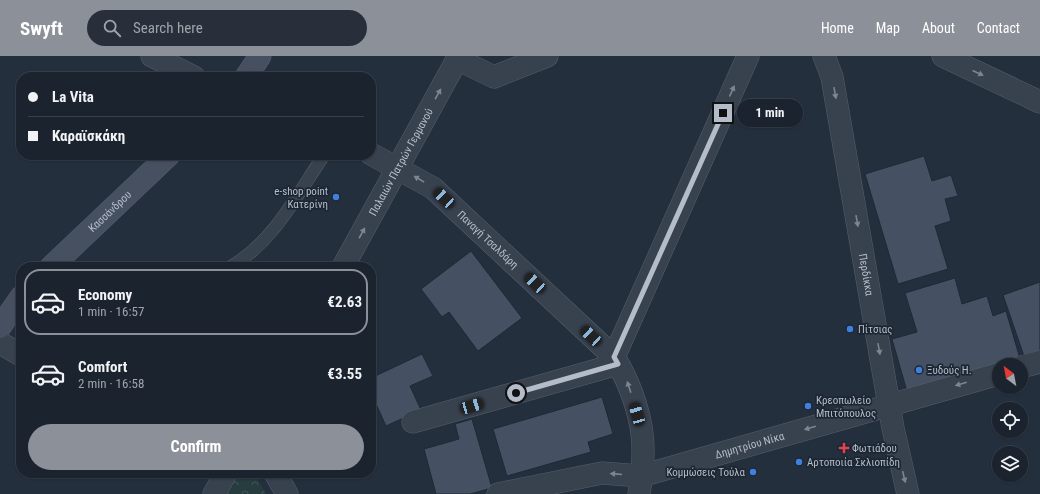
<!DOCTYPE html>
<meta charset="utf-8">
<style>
:root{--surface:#1b232e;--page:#282f3a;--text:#f1f3f6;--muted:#a0a4aa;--line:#39404a;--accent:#8c9099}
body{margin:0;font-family:"Roboto Condensed",sans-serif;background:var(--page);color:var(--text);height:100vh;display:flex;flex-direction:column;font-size:15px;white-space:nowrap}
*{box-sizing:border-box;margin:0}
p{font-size:13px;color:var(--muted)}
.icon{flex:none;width:22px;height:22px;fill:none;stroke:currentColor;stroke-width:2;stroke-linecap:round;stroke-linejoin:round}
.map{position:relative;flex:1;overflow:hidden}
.side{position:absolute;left:16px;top:206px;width:360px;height:216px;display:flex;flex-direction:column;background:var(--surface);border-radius:16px;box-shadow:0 1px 3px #0004,0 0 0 1px var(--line)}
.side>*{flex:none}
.hud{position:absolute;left:16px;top:16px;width:360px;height:88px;border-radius:16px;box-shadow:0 1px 3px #0004,0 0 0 1px var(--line);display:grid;align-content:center;height:88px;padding:0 12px;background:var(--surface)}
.needle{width:26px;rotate:328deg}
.controls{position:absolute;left:992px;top:302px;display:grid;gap:8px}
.controls a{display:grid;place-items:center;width:36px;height:36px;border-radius:50%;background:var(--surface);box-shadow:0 1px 3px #0004,0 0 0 1px var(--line);font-size:20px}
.end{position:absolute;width:18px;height:18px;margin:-9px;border:5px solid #b4bcc9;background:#111;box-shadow:0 0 0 2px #111}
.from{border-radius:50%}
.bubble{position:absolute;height:28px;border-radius:14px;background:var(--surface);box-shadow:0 1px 3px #0004,0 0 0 1px var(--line);font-size:13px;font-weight:700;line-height:28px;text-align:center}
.car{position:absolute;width:12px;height:24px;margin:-12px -6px;border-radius:5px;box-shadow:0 0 3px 1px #0007;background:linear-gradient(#222 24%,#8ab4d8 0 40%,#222 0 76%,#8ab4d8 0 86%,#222 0)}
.hud b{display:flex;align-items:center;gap:14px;height:38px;font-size:15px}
.hud b+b{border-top:1px solid var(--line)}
.hud i{width:10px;height:10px;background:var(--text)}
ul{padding:7px 0 0;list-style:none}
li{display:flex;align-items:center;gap:12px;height:66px;margin:0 8px 6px;padding:0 4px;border:2px solid transparent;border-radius:16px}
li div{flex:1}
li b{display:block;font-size:15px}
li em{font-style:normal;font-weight:700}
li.selected{border-color:var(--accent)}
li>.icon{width:36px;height:36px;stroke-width:1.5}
.primary-button{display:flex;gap:8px;margin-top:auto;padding:8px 12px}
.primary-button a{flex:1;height:46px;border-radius:24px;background:var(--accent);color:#fff;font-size:16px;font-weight:700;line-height:46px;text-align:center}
header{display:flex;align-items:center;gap:24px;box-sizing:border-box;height:56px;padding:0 20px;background:var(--accent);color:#fff}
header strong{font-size:19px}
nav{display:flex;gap:22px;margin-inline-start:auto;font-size:14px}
.search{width:280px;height:36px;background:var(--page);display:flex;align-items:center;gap:10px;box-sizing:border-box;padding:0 14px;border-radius:22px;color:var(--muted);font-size:15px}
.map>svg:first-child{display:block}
.forest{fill:url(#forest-crowns)}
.building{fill:#455162;stroke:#1f2835}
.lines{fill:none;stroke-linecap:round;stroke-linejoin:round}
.lane-casing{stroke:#565f6c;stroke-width:13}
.street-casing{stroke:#565f6c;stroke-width:23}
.secondary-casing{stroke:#565f6c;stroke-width:23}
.lane{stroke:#38414e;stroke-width:12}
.street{stroke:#38414e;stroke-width:22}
.secondary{stroke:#465061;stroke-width:22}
.oneway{fill:#7c8592}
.route{stroke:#b4bcc9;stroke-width:5}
.shop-dot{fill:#3f7fe0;stroke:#1d2633;stroke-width:1.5}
.health-dot{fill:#e0444e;stroke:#1d2633;stroke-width:1.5}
.labels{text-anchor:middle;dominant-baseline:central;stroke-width:3.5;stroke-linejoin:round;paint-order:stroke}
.street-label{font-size:11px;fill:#b4bcc9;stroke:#1d2633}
.poi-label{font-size:11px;fill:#b4bcc9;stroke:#1d2633;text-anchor:start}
</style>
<header>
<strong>Swyft</strong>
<div class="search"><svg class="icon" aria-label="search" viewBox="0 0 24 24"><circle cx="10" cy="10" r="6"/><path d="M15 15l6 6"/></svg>Search here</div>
<nav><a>Home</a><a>Map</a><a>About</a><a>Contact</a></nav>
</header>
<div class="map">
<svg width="1040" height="438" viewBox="0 0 1040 438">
<defs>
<pattern id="forest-crowns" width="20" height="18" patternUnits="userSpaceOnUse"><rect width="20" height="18" fill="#263c3f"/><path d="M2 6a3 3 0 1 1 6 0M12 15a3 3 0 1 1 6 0" fill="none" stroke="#435659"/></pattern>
</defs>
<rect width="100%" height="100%" fill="#242f3e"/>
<path class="forest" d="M239,417H254L266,438H227Z"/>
<path class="building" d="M924,100L932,125L951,119L958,140L945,143L951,165L935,170L948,213L898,228L865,118Z
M471,195L522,262L478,295L449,256L442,261L421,233Z
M955,222L962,248L987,240L993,260L1006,255L1021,306L1009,309H999L908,339L892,283L917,276L905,237Z
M1040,226V301L1026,306L1003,239Z
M422,298L433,320L410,330L421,354L386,370L371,337V322Z
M602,341L613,378L588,386L591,396L507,420L493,373Z
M472,363L492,432L470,438H436L424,393L459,383L455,368Z"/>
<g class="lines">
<g class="lane-casing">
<path id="lane" d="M230,211C273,187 297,139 324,99"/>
</g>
<g class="street-casing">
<g id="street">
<path d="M152,0L194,21"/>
<path id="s1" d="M824,0L832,21L893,372L908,438"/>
<path d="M943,0L1040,46"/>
<path d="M457,3L494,21L547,0"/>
<path id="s2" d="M371,98L433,132L614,301C631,328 644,365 643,398C643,411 641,425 639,438"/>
<path id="s3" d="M343,211L459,0"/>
<path d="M0,287L21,299"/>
<path d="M614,301L748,0"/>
<path d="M1021,311L1040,306"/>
<path d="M413,366L618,308"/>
<path d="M275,417L287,438"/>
<path d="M214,438L226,417"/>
<path id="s4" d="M498,438L602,417L641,420L999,318"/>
</g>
</g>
<g class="secondary-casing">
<g id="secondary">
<path d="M246,21L260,0"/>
<path id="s5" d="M51,211L169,99"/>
<path d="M0,271L21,241"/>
</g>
</g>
<use href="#lane" class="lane"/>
<use href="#street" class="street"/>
<use href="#secondary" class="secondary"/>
</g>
<defs><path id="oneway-solid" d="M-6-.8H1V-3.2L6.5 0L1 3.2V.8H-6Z"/></defs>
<g class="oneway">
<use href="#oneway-solid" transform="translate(978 17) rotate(25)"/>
<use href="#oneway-solid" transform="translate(732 35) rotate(-66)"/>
<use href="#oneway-solid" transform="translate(835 37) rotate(80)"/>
<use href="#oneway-solid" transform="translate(438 38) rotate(-61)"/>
<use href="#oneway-solid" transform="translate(419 123) rotate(-149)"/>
<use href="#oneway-solid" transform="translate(857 165) rotate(80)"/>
<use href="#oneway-solid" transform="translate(362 177) rotate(-61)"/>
<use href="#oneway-solid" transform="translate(879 293) rotate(80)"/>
<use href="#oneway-solid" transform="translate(961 328) rotate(164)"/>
<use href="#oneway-solid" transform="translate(629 331) rotate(-108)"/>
<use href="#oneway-solid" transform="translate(810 372) rotate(164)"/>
<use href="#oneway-solid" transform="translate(616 418) rotate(-175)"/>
<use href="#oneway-solid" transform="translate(904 421) rotate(77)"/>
</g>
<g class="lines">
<path class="route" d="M516,337L618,308L614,301L723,57"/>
</g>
<g class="shop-dot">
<circle cx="336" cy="141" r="4"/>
<circle cx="850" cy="273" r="4"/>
<circle cx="919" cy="314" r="4"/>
<circle cx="808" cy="350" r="4"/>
<circle cx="799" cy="406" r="4"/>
<circle cx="753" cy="416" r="4"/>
</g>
<path class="health-dot" d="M842 386h4v4h4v4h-4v4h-4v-4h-4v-4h4z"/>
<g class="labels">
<g class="street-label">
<text stroke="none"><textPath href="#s3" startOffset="120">Παλαιών Πατρών Γερμανού</textPath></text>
<text stroke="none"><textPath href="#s5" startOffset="81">Κασσάνδρου</textPath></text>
<text stroke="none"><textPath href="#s2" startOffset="146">Παναγή Τσαλδάρη</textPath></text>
<text stroke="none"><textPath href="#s1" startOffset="223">Περδίκκα</textPath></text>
<text stroke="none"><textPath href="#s4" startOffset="258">Δημητρίου Νίκα</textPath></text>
</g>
<g class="poi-label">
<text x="328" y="135" text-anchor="end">e-shop point<tspan x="328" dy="13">Κατερίνη</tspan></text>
<text x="858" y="273">Πίτσιας</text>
<text x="927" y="314">Ξυδούς Η.</text>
<text x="816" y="344">Κρεοπωλείο<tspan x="816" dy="13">Μπιτόπουλος</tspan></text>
<text x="852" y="392">Φωτιάδου</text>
<text x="807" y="406">Αρτοποιία Σκλιοπίδη</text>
<text x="745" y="416" text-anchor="end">Κομμώσεις Τούλα</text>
</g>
</g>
</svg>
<div class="controls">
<a><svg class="needle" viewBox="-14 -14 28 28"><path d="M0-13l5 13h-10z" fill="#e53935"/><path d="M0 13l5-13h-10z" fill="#a0a4aa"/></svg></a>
<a><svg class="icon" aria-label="locate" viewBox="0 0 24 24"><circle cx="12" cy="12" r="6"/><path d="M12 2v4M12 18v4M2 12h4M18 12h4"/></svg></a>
<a><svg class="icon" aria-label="layers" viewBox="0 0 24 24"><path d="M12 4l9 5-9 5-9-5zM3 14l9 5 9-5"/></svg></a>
</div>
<i class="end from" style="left:516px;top:337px"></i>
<i class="end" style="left:723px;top:57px"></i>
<div class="bubble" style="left:737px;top:43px;width:66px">1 min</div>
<i class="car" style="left:444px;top:142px;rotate:313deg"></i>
<i class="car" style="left:535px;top:227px;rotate:313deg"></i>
<i class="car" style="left:591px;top:280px;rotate:313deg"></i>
<i class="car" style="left:472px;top:350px;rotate:74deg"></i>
<i class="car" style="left:637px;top:358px;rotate:344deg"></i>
<div class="hud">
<b><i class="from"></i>La Vita</b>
<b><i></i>Καραϊσκάκη</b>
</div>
<section class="side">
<ul>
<li class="selected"><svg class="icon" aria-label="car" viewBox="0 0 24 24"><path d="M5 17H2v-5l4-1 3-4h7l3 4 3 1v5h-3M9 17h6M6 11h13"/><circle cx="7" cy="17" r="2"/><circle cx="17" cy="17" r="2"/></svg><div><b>Economy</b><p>1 min · 16:57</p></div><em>€2.63</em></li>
<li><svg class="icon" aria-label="car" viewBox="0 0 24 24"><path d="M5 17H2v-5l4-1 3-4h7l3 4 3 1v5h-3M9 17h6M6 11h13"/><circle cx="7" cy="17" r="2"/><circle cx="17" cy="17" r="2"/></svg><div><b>Comfort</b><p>2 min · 16:58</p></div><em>€3.55</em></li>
</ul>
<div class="primary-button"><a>Confirm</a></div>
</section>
</div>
